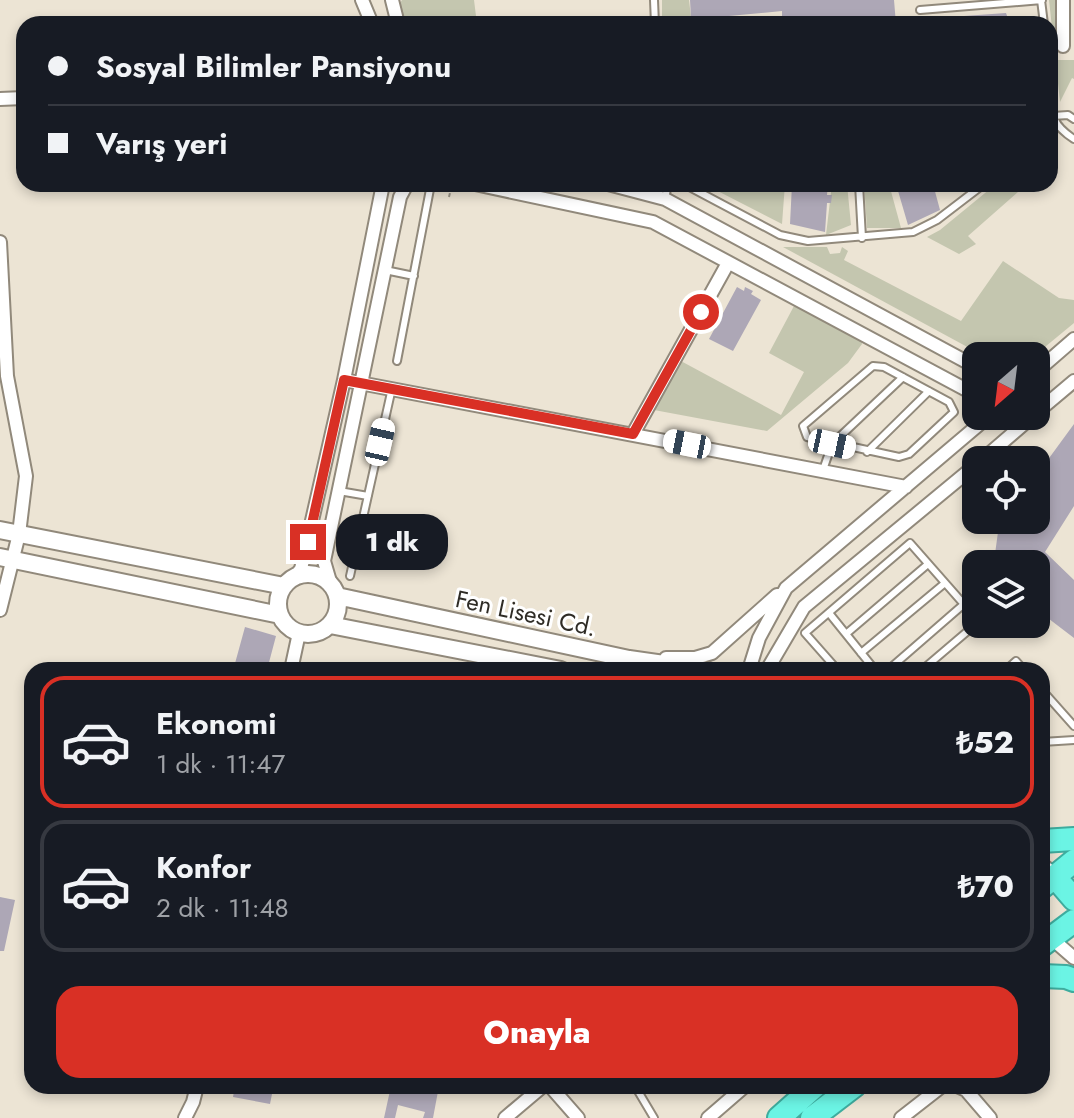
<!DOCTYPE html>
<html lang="tr">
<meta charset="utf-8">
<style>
:root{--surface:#171b24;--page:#242831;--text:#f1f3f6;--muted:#9ea1a6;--line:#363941;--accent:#d93025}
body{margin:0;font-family:Jost,sans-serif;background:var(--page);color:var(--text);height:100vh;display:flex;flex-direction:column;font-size:30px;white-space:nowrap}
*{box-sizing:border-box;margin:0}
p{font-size:26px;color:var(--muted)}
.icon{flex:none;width:44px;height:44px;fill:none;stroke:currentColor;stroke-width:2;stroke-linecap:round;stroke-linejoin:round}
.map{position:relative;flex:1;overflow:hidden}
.panel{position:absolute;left:24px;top:662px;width:1026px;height:432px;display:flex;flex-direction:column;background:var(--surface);border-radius:24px;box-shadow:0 4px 12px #0003}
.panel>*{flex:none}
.hud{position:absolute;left:16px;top:16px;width:1042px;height:176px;border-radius:24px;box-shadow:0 4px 12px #0003;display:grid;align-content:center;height:176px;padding:0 32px;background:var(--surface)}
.needle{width:52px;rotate:208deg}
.buttons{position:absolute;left:962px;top:342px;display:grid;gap:16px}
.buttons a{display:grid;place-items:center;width:88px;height:88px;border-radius:16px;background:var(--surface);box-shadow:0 4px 12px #0003;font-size:40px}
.end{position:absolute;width:36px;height:36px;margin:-18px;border:10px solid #d93025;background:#fff;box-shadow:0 0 0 4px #fff}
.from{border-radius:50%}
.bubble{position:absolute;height:56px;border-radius:24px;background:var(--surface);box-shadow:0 4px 12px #0003;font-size:26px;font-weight:800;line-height:56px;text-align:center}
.car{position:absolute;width:24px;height:48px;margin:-24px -12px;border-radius:10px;box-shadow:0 0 6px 2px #0007;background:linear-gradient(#fff 24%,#345 0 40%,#fff 0 76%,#345 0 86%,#fff 0)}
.hud b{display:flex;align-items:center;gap:28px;height:76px;font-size:30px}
.hud b+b{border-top:2px solid var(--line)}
.hud i{width:20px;height:20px;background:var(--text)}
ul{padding:14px 0 0;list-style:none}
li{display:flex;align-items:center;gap:24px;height:132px;margin:0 16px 12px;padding:0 16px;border:4px solid var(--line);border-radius:24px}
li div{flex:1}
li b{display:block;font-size:30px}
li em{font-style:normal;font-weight:800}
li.on{border-color:var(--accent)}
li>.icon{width:72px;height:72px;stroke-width:1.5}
.action{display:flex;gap:16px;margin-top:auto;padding:16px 32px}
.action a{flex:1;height:92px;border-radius:24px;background:var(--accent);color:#fff;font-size:32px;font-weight:800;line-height:92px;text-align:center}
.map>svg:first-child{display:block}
.green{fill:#c4c6af}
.building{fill:#ada7b6}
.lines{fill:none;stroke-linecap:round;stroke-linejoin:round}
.service-casing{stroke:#91897b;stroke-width:10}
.minor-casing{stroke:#91897b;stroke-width:16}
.tertiary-casing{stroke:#91897b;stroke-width:20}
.trunk-casing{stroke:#3eac9e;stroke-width:26}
.path{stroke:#9a9488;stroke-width:2;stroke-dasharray:4 6;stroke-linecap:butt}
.service{stroke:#fff;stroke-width:6}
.minor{stroke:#fff;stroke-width:12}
.tertiary{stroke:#fff;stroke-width:16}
.trunk{stroke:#6bf4e4;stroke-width:22}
.route{stroke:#d93025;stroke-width:10}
.labels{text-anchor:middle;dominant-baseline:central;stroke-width:6;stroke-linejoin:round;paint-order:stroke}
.street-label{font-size:24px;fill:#2f2c26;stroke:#fff}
</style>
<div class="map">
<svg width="1074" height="1118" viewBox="0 0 1074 1118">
<rect width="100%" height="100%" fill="#ece4d4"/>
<path class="green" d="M402,0H474L477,24H405L399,5Z
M662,0H689L691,17L688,24H662Z
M1049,0H1055L1056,60H1074V79L1072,78L1060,102Z
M704,184H785L782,224Z
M832,184H847L851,225L826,235Z
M864,184H889L901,228H867Z
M996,184H1027L968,236L976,244L959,254L927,237L940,230Z
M783,247H827L830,254L840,253L842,247L848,251L844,260L961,321L1003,261L1059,298L1074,300V323L1034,356H984Z
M794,306L861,339L862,344L848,363L767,431L654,410L679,360L781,415L804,372L769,353Z"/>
<path class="building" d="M690,0H894L896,24H789V16H782V11L729,16V20L711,21L710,17L691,18Z
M1006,13L1010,24H965L964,16Z
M792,184H828L827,195H832L831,203H827L825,232L790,224Z
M896,184H933L940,210L908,225Z
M737,287L744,291L745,287L753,291L751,294L761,300L733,351L709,339Z
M1074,424V506L1045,552L1074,580V638L1036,609V564H997L995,554L998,532L1004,520H1036V476Z
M245,627L276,636L267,670H245L234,667Z
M0,897L15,900L4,951H0Z
M235,1086H268L273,1089L270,1104L233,1097Z
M391,1086H439L433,1118H423L425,1112L398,1105L395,1118H384Z"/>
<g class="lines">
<g class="service-casing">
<path id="service" d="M654,0L655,24
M1041,0L1044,24
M920,10L1042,0
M746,24L766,23
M1050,89C1052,115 1051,124 1074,139
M1053,116L1068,115L1074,119
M684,184L780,235L808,241L913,232L937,220L984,184
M859,184L862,238
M665,199L668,184
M385,270L414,276
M397,361L431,184
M873,366L884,367L949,402L954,412L909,454L899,457L807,437L803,426Z
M867,452L929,391
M823,470L832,444L903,377
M339,491L368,496
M350,576L392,388
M829,613L875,670
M846,634L928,564
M861,653L945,583
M860,670L835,667L805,633L910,543L976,618
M888,670L964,604
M922,670L976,624
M1006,670L1016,661L1024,670
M1042,690L1074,726
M1042,742L1074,740
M635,1086L654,1118"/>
</g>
<g class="minor-casing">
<path id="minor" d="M362,0L372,24
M392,0L398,24
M1063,0V46
M0,99L24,98
M475,184L653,222L976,395
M608,184L665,199L976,367
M0,242L7,376L26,476L19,534L0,610
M1036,372L1074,339
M344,380L906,487
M1036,413L1074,381
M633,434L728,263
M982,460L1033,416
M294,578L301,569L344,380L383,184
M331,585L324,561L400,197L407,184
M666,658H695L712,653L777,595
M291,670L299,633
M749,670L759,638L786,588L989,416
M767,670L804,607L976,465
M1051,938L1074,958
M550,1086L578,1118
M957,1086L966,1090L990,1118
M185,1118L193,1102L197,1086
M505,1118L543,1086
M708,1118L745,1086
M901,1118L942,1086"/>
</g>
<g class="tertiary-casing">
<path id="tertiary" d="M0,530L284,586
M0,557L280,615
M278 604a30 30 0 1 1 60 0a30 30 0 1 1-60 0Z
M337,596L629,659L706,670
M330,625L561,670
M1042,867L1055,877"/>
</g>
<g class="trunk-casing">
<path id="trunk" d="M1042,841L1074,839
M1055,877L1074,899
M1042,887L1074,861
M1042,945L1074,921
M1042,976L1066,977L1074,980
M779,1118L815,1086
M812,1118L854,1086"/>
</g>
<path class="path" d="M440,190L450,191
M449,197L452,184"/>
<use href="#service" class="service"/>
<use href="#minor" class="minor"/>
<use href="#tertiary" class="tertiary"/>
<use href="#trunk" class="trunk"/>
</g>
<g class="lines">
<path class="route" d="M308,542L344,380L633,434L701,312"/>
</g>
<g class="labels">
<g class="street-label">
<text transform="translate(526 613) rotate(12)">Fen Lisesi Cd.</text>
</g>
</g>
</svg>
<div class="buttons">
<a><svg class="needle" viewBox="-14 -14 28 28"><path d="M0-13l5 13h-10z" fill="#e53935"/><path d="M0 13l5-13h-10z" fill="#9ea1a6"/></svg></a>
<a><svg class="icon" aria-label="locate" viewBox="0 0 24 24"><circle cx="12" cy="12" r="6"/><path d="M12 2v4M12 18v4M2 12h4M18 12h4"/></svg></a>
<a><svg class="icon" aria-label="layers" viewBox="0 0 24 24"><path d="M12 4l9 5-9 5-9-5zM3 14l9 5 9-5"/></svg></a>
</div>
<i class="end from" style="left:701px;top:312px"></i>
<i class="end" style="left:308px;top:542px"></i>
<div class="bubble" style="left:336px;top:514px;width:112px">1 dk</div>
<i class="car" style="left:380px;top:442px;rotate:13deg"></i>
<i class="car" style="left:687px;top:444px;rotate:281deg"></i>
<i class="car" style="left:832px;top:444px;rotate:102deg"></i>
<div class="hud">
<b><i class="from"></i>Sosyal Bilimler Pansiyonu</b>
<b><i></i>Varış yeri</b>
</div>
<section class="panel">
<ul>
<li class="on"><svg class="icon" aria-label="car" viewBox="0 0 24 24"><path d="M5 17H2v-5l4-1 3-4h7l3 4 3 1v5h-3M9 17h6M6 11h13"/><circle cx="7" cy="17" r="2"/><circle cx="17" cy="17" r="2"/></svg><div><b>Ekonomi</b><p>1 dk · 11:47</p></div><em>₺52</em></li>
<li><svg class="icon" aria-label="car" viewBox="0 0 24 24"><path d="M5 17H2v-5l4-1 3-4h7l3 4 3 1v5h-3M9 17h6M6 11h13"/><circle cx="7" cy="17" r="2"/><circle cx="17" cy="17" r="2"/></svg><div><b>Konfor</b><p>2 dk · 11:48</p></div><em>₺70</em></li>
</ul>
<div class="action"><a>Onayla</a></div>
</section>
</div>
